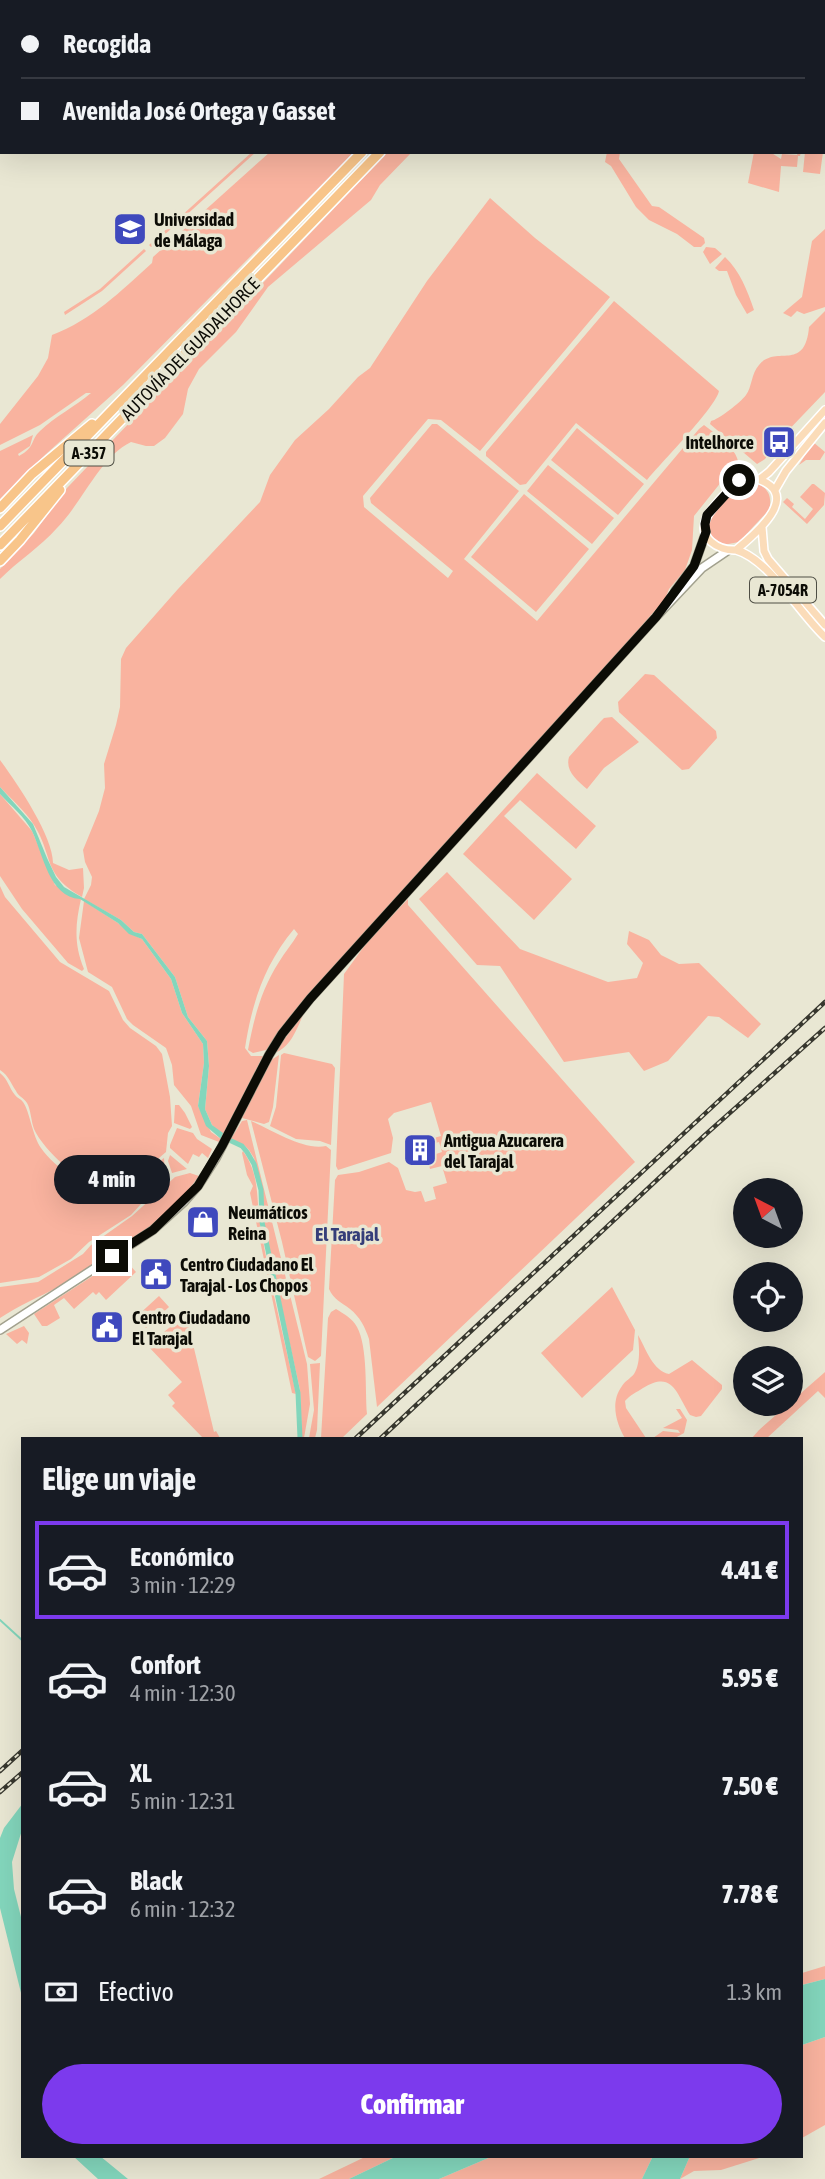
<!DOCTYPE html>
<html lang="es">
<meta charset="utf-8">
<style>
:root{--surface:#171b24;--page:#242831;--text:#f1f3f6;--muted:#9ea1a6;--line:#363941;--accent:#7c3aed}
body{margin:0;font-family:"Asap Condensed",sans-serif;background:var(--page);color:var(--text);height:100vh;display:flex;flex-direction:column;font-size:26px;white-space:nowrap}
*{box-sizing:border-box;margin:0}
p{font-size:23px;color:var(--muted)}
.icon{flex:none;width:38px;height:38px;fill:none;stroke:currentColor;stroke-width:2;stroke-linecap:round;stroke-linejoin:round}
.map{position:relative;flex:1;overflow:hidden}
.sheet{position:absolute;left:21px;top:1437px;width:782px;height:721px;display:flex;flex-direction:column;background:var(--surface);border-radius:0px;box-shadow:0 7px 28px #0002}
.sheet>*{flex:none}
.banner{position:absolute;left:0px;top:0px;width:826px;height:154px;box-shadow:0 7px 28px #0002;display:grid;align-content:center;height:154px;padding:0 21px;background:var(--surface)}
.needle{width:46px;rotate:319deg}
.buttons{position:absolute;left:733px;top:1178px;display:grid;gap:14px}
.buttons a{display:grid;place-items:center;width:70px;height:70px;border-radius:50%;background:var(--surface);box-shadow:0 7px 28px #0002;font-size:35px}
.end{position:absolute;width:32px;height:32px;margin:-16px;border:9px solid #0c0c06;background:#fff;box-shadow:0 0 0 4px #fff}
.from{border-radius:50%}
.bubble{position:absolute;height:49px;border-radius:24px;background:var(--surface);box-shadow:0 7px 28px #0002;font-size:23px;font-weight:800;line-height:49px;text-align:center}
.banner b{display:flex;align-items:center;gap:24px;height:66px;font-size:26px}
.banner b+b{border-top:2px solid var(--line)}
.banner i{width:18px;height:18px;background:var(--text)}
ul{padding:0;list-style:none}
li{display:flex;align-items:center;gap:21px;height:98px;margin:0 14px 10px;padding:0 7px;border:4px solid transparent;border-radius:0px}
li div{flex:1}
li b{display:block;font-size:26px}
li em{font-style:normal;font-weight:800}
li.active{border-color:var(--accent)}
li>.icon{width:63px;height:63px;stroke-width:1.5}
h2{padding:0 21px;font-size:32px;line-height:84px}
.pay{display:flex;align-items:center;gap:18px;height:77px;padding:0 21px;font-size:26px}
.pay p{margin-inline-start:auto}
.button{display:flex;gap:14px;margin-top:auto;padding:14px 21px}
.button a{flex:1;height:80px;border-radius:42px;background:var(--accent);color:#fff;font-size:28px;font-weight:800;line-height:80px;text-align:center}
.map>svg:first-child{display:block}
.green{fill:#f9b39f}
.water{fill:#83d6bc}
.lines{fill:none;stroke-linecap:round;stroke-linejoin:round}
.stream{stroke:#83d6bc;stroke-width:2}
.canal{stroke:#83d6bc;stroke-width:5}
.tertiary-casing{stroke:#a2a18e;stroke-width:10}
.secondary-casing{stroke:#a2a18e;stroke-width:10}
.primary-casing{stroke:#fff;stroke-width:10}
.motorway-casing{stroke:#fff;stroke-width:12}
.tertiary{stroke:#fff;stroke-width:6}
.secondary{stroke:#fff;stroke-width:7}
.primary{stroke:#fbdcb9;stroke-width:7}
.motorway{stroke:#f8c58a;stroke-width:9}
.rail-casing{stroke:#37372e;stroke-width:4.5}
.rail{stroke:#e9e7d3;stroke-width:2;stroke-dasharray:5;stroke-linecap:butt}
.route{stroke:#0c0c06;stroke-width:9}
.labels{text-anchor:middle;dominant-baseline:central;stroke-width:7;stroke-linejoin:round;paint-order:stroke}
.shield{fill:#e9e7d3;stroke:#4e4e44;stroke-width:2}
.shield-label{font-size:16px;font-weight:bold;fill:#0c0c06}
.poi-label{font-size:18px;font-weight:bold;fill:#0c0c06;stroke:#e9e7d3;text-anchor:start}
.street-label{font-size:18px;fill:#0c0c06;stroke:#e9e7d3}
.neighbourhood-label{font-size:19px;font-weight:bold;fill:#353e79;stroke:#e9e7d3}
</style>
<div class="map">
<svg width="825" height="2179" viewBox="0 0 825 2179">
<rect width="100%" height="100%" fill="#e9e7d3"/>
<path class="green" d="M252,152H256L151,247L149,245Z
M270,152H354L123,385L46,454L0,499V451L33,435L30,446L18,454L19,456C36,447 30,440 40,431C54,417 76,406 91,393H86L40,425L0,445V424L38,376L48,358L52,335C92,320 121,291 152,263L153,257Z
M388,152H412L380,185L371,200L268,287L236,332L199,369L188,389L183,414L165,438L154,446H146L131,442C100,457 82,503 57,528C40,547 18,561 0,579V569L34,533L67,488Z
M607,152H620L619,159L652,206L659,207L704,238L705,243L701,247H694L677,234L649,220L636,207L611,166L605,162Z
M754,152H770L781,159L782,154L797,155L798,152H801L800,156H798L797,167L781,166L779,192L748,183Z
M805,152H823L820,174L803,172Z
M490,198L535,238L610,297L480,451L441,420L428,419L363,496L364,507L448,578L453,571L371,503L370,498L432,424H437L519,491L464,559L537,621L699,429L704,425C720,438 741,449 739,472L726,476L694,516L692,550L685,570L669,589L665,599L604,669L297,1008L266,1050L253,1053L248,1050C254,1018 261,990 279,962C285,952 292,944 298,934L294,929C264,965 252,1003 245,1048L251,1056H263L223,1135L212,1125L205,1109L209,1066L207,1041L188,1017L175,977L142,934L134,932L121,920L84,899L91,885L92,877L85,862L83,850L99,811L105,788L104,764L116,725L120,707L121,659L126,648L178,589L260,502L270,475L295,440L329,409L358,377L370,368L427,281Z
M825,229V307L804,314L797,311L791,317L783,313L802,297L812,241Z
M706,247L715,248L722,254L710,264L703,252Z
M144,249L146,251L102,291L65,315L64,312L100,289Z
M725,257C740,271 747,290 754,310L747,314L736,295L727,271H719L715,268Z
M614,301L719,391C716,407 660,464 647,480L576,423L526,484L520,485L486,456V452Z
M825,311V392L779,440L765,459L757,464L710,424L711,421C718,420 741,402 746,395C752,387 751,374 759,365C776,344 805,373 809,327Z
M577,428L644,484L618,515L551,460Z
M813,442L825,452L820,460H806L799,465Z
M548,465L614,518L592,544L527,491Z
M753,482C767,486 773,496 769,510L739,542L723,545L711,536C709,530 708,525 710,519C716,507 740,483 753,482Z
M812,484H814L825,493L824,505L807,524L783,502L787,498L794,504L792,507L805,519L813,509L800,497Z
M524,494L589,549L536,612L471,557Z
M645,674L654,675L716,731L717,738L689,769L682,770L619,712L618,702Z
M612,717L639,742L604,768L587,789C577,780 565,771 569,757L601,721L604,718Z
M0,760C17,783 53,836 53,863L69,870L83,868L84,888L82,897C42,874 54,857 34,825C25,811 11,799 0,787Z
M537,773L596,826L576,849L520,800L504,816L572,879L534,920L463,854Z
M0,794L32,831L55,885L81,899C75,925 74,945 84,969L82,971L68,963L22,909L0,876Z
M447,872L520,949L608,982L637,978L643,963L627,944L629,931L649,940L661,955L679,964L699,963L761,1024L748,1038L719,1017L708,1016L668,1061L644,1071L629,1052L564,1062L500,966L477,965L419,899Z
M0,886L5,897L60,962L109,991L123,1020L130,1028L156,1046L162,1054L170,1097L172,1126L168,1133L166,1152C153,1163 138,1179 124,1187C96,1201 44,1152 34,1129C31,1121 31,1110 27,1103C24,1098 18,1096 16,1091C10,1082 9,1076 0,1070Z
M408,899V905L635,1162L377,1407L369,1339C365,1327 360,1317 350,1309C341,1302 334,1300 329,1289L335,1180L338,1175L359,1172L389,1162L398,1168L406,1190L415,1192L421,1191L425,1202L436,1199L433,1187L447,1183L442,1166L430,1169L427,1157L442,1152L439,1142L424,1146L423,1141L441,1136L431,1102L394,1113L388,1119L393,1138L391,1153L338,1170L336,1166L344,974L368,941Z
M84,901L118,923L129,933L142,939L171,979L182,1013L203,1044L204,1063L198,1106L211,1132L221,1139L219,1142L201,1135L191,1106L174,1085L172,1065L166,1048L133,1025L127,1019L112,987L88,972L79,938Z
M304,1013C297,1028 291,1048 274,1053Z
M284,1053L332,1064L335,1068L331,1145L320,1141L296,1139L270,1126L276,1107L281,1055Z
M279,1055L273,1107L269,1122L264,1124L242,1118L271,1060Z
M0,1073C8,1079 9,1088 15,1095C17,1098 21,1099 23,1102C30,1112 32,1135 41,1148C56,1170 84,1183 106,1197C120,1198 126,1188 137,1182C143,1178 157,1180 165,1179V1183L151,1193L131,1215L89,1242L71,1259L39,1277L0,1283Z
M175,1105H179L185,1113L192,1127L190,1129L174,1123Z
M247,1120L307,1364L310,1404L304,1438H302L300,1390L263,1222L262,1188L254,1158L249,1150L244,1145L231,1139L242,1121Z
M251,1121C272,1130 304,1151 326,1146L331,1150L321,1356L315,1361L308,1357L282,1242Z
M177,1128L193,1133L197,1139L212,1149L208,1158L202,1153L199,1157L193,1154L188,1164L170,1148V1145Z
M243,1151C260,1175 256,1197 260,1223C269,1280 284,1337 296,1394L292,1393L250,1193L253,1186L247,1175L242,1153Z
M170,1155L187,1169L172,1173L168,1161Z
M164,1158L165,1174L139,1177Z
M190,1173L199,1176C166,1222 107,1260 58,1287C39,1297 18,1306 0,1318V1287L38,1282L83,1254L91,1245L132,1216L175,1177Z
M125,1255L129,1258L126,1261L136,1272L106,1300L99,1292L96,1295L93,1292L74,1309L64,1298L54,1305L60,1318L47,1326H42L34,1314Z
M612,1287L635,1330L633,1350L582,1398L541,1353Z
M159,1296L169,1307L146,1328L136,1317Z
M336,1309C344,1314 352,1318 357,1327C368,1347 365,1391 367,1414L342,1438H321L328,1318L331,1312Z
M187,1319L214,1432L216,1431L220,1438H203L172,1406L175,1403L168,1395L182,1382L147,1345L178,1321Z
M24,1326L29,1333L27,1344L22,1340L17,1344L6,1334Z
M638,1335C646,1349 653,1371 669,1374L692,1360L722,1385V1389L701,1416L696,1417L690,1415C676,1393 673,1370 643,1388C637,1392 630,1395 625,1401L626,1408L646,1438H625C616,1423 610,1402 622,1386C625,1381 631,1378 634,1374C641,1363 639,1347 638,1335Z
M320,1363L317,1430L315,1438H309L314,1410L310,1364Z
M825,1372V1398L818,1391L767,1438H752L759,1430Z
M676,1409H680L687,1420L684,1433L675,1438H653L663,1431L680,1433L678,1430L663,1428L682,1418Z
M825,1966V1979L802,1985V1973Z
M825,2037V2125L802,2138V2045Z
M367,2156H397L349,2179H319Z
M493,2156H653L642,2179H439Z
M690,2156H766L721,2170L694,2171L680,2179Z"/>
<path class="water" d="M0,787L33,824L47,858L56,877L64,887L121,920L134,932L142,934L175,977L188,1017L207,1041L209,1066L205,1109L212,1125L223,1133L221,1139L206,1126L198,1106L204,1063L203,1044L182,1013L171,979L142,939L129,934L118,923L80,899C49,897 43,854 32,831C25,817 11,806 0,794Z
M23,1803V1827L12,1862L14,1889L23,1925V2001L0,1908V1838L4,1828Z
M825,1979V2037L802,2045V1985Z
M73,2156H100L128,2179H98Z
M397,2156H493L439,2179H349Z
M653,2156H690L680,2179H642Z"/>
<g class="lines">
<path class="stream" d="M0,1620L23,1641"/>
<path class="canal" d="M225,1138L242,1146L247,1152L254,1164L261,1190L262,1222L298,1393L300,1438"/>
<g class="tertiary-casing">
<path id="tertiary" d="M119,0L121,2
M161,0L163,2"/>
</g>
<g class="secondary-casing">
<path id="secondary" d="M675,591L694,566L706,532
M0,1330L153,1230L184,1202L198,1186L216,1158L269,1055L282,1034L310,999L656,617L702,568L727,551"/>
</g>
<g class="primary-casing">
<path id="primary" d="M751,477C806,491 759,531 736,550C719,551 696,538 707,517C710,510 733,484 740,480C743,478 747,478 751,477Z
M760,479L769,472L825,410
M775,490L786,471L825,423
M762,527L764,551L768,559L825,625
M736,550C769,559 799,613 825,637"/>
</g>
<g class="motorway-casing">
<path id="motorway" d="M520,2L522,0
M539,2L541,0
M547,2L550,0
M0,508L32,474L92,424
M0,526L362,152
M0,545L380,152
M0,561L20,540L60,490"/>
</g>
<use href="#tertiary" class="tertiary"/>
<use href="#secondary" class="secondary"/>
<use href="#primary" class="primary"/>
<use href="#motorway" class="motorway"/>
<g class="rail-casing">
<path id="rail" d="M356,1438L825,1002
M381,1438L705,1135L825,1028
M0,1771L23,1750
M0,1792L23,1772"/>
</g>
<use href="#rail" class="rail"/>
</g>
<g class="lines">
<path class="route" d="M112,1256L153,1230L198,1186L222,1146L269,1055L282,1034L310,999L656,617L694,566L706,532L705,524L707,515L739,480"/>
</g>
<defs>
<g id="university-square" transform="scale(1.75)"><rect x="-9" y="-9" width="18" height="18" rx="4" fill="#3f49bd" stroke="#e9e7d3"/><path d="M0-5L7-2L0 1L-7-2ZM-4 1L0 2.5L4 1V4Q0 6-4 4Z" fill="#fff"/></g>
<g id="bus-square" transform="scale(1.75)"><rect x="-9" y="-9" width="18" height="18" rx="4" fill="#3f49bd" stroke="#e9e7d3"/><path d="M-5-6H5V4H4V6H2V4H-2V6H-4V4H-5ZM-3.5-4V0h7V-4ZM-3.5 1.2v1.5H-2V1.2ZM2 1.2v1.5H3.5V1.2Z" fill="#fff"/></g>
<g id="building-square" transform="scale(1.75)"><rect x="-9" y="-9" width="18" height="18" rx="4" fill="#3f49bd" stroke="#e9e7d3"/><path d="M-4-6H4V6H1V3H-1V6H-4ZM-2.5-4.3h1.7v1.8h-1.7ZM.8-4.3h1.7v1.8H.8ZM-2.5-1h1.7V.8h-1.7ZM.8-1h1.7V.8H.8Z" fill="#fff"/></g>
<g id="shop-square" transform="scale(1.75)"><rect x="-9" y="-9" width="18" height="18" rx="4" fill="#3f49bd" stroke="#e9e7d3"/><path d="M-5-2.5h2.3a2.7 3.5 0 0 1 5.4 0H5L5.5 6h-11ZM-1.5-2.5h3a1.5 2.3 0 0 0-3 0Z" fill="#fff"/></g>
<g id="civic-square" transform="scale(1.75)"><rect x="-9" y="-9" width="18" height="18" rx="4" fill="#3f49bd" stroke="#e9e7d3"/><path d="M-.6-6.5H3V-4.5H.6V-3L4-1V1h2V6H-6V1h2V-1L-.6-3ZM-1.2 2.5V6h2.4V2.5Z" fill="#fff"/></g>
</defs>
<g fill-rule="evenodd">
<use href="#university-square" x="130" y="229"/>
<use href="#bus-square" x="779" y="442"/>
<use href="#building-square" x="420" y="1150"/>
<use href="#shop-square" x="203" y="1222"/>
<use href="#civic-square" x="156" y="1274"/>
<use href="#civic-square" x="107" y="1327"/>
</g>
<g class="labels">
<g class="shield">
<rect x="64.5" y="440.5" width="49" height="25" rx="5"/>
<rect x="750" y="577.5" width="66" height="25" rx="5"/>
</g>
<g class="shield-label">
<text x="89" y="453">A-357</text>
<text x="783" y="590">A-7054R</text>
</g>
<g class="poi-label">
<text x="154" y="219">Universidad<tspan x="154" dy="21">de Málaga</tspan></text>
<text x="754" y="442" text-anchor="end">Intelhorce</text>
<text x="444" y="1140">Antigua Azucarera<tspan x="444" dy="21">del Tarajal</tspan></text>
<text x="228" y="1212">Neumáticos<tspan x="228" dy="21">Reina</tspan></text>
<text x="180" y="1264">Centro Ciudadano El<tspan x="180" dy="21">Tarajal - Los Chopos</tspan></text>
<text x="132" y="1317">Centro Ciudadano<tspan x="132" dy="21">El Tarajal</tspan></text>
</g>
<g class="street-label">
<text transform="translate(190 349) rotate(-46)">AUTOVÍA DEL GUADALHORCE</text>
</g>
<g class="neighbourhood-label">
<text x="347" y="1234">El Tarajal</text>
</g>
</g>
</svg>
<div class="buttons">
<a><svg class="needle" viewBox="-14 -14 28 28"><path d="M0-13l5 13h-10z" fill="#e53935"/><path d="M0 13l5-13h-10z" fill="#9ea1a6"/></svg></a>
<a><svg class="icon" aria-label="locate" viewBox="0 0 24 24"><circle cx="12" cy="12" r="6"/><path d="M12 2v4M12 18v4M2 12h4M18 12h4"/></svg></a>
<a><svg class="icon" aria-label="layers" viewBox="0 0 24 24"><path d="M12 4l9 5-9 5-9-5zM3 14l9 5 9-5"/></svg></a>
</div>
<i class="end from" style="left:739px;top:480px"></i>
<i class="end" style="left:112px;top:1256px"></i>
<div class="bubble" style="left:54px;top:1155px;width:116px">4 min</div>
<div class="banner">
<b><i class="from"></i>Recogida</b>
<b><i></i>Avenida José Ortega y Gasset</b>
</div>
<section class="sheet">
<h2>Elige un viaje</h2>
<ul>
<li class="active"><svg class="icon" aria-label="car" viewBox="0 0 24 24"><path d="M5 17H2v-5l4-1 3-4h7l3 4 3 1v5h-3M9 17h6M6 11h13"/><circle cx="7" cy="17" r="2"/><circle cx="17" cy="17" r="2"/></svg><div><b>Económico</b><p>3 min · 12:29</p></div><em>4.41 €</em></li>
<li><svg class="icon" aria-label="car" viewBox="0 0 24 24"><path d="M5 17H2v-5l4-1 3-4h7l3 4 3 1v5h-3M9 17h6M6 11h13"/><circle cx="7" cy="17" r="2"/><circle cx="17" cy="17" r="2"/></svg><div><b>Confort</b><p>4 min · 12:30</p></div><em>5.95 €</em></li>
<li><svg class="icon" aria-label="car" viewBox="0 0 24 24"><path d="M5 17H2v-5l4-1 3-4h7l3 4 3 1v5h-3M9 17h6M6 11h13"/><circle cx="7" cy="17" r="2"/><circle cx="17" cy="17" r="2"/></svg><div><b>XL</b><p>5 min · 12:31</p></div><em>7.50 €</em></li>
<li><svg class="icon" aria-label="car" viewBox="0 0 24 24"><path d="M5 17H2v-5l4-1 3-4h7l3 4 3 1v5h-3M9 17h6M6 11h13"/><circle cx="7" cy="17" r="2"/><circle cx="17" cy="17" r="2"/></svg><div><b>Black</b><p>6 min · 12:32</p></div><em>7.78 €</em></li>
</ul>
<div class="pay"><svg class="icon" aria-label="cash" viewBox="0 0 24 24"><path d="M3 7h18v10H3z"/><circle cx="12" cy="12" r="2"/></svg>Efectivo<p>1.3 km</p></div>
<div class="button"><a>Confirmar</a></div>
</section>
</div>
